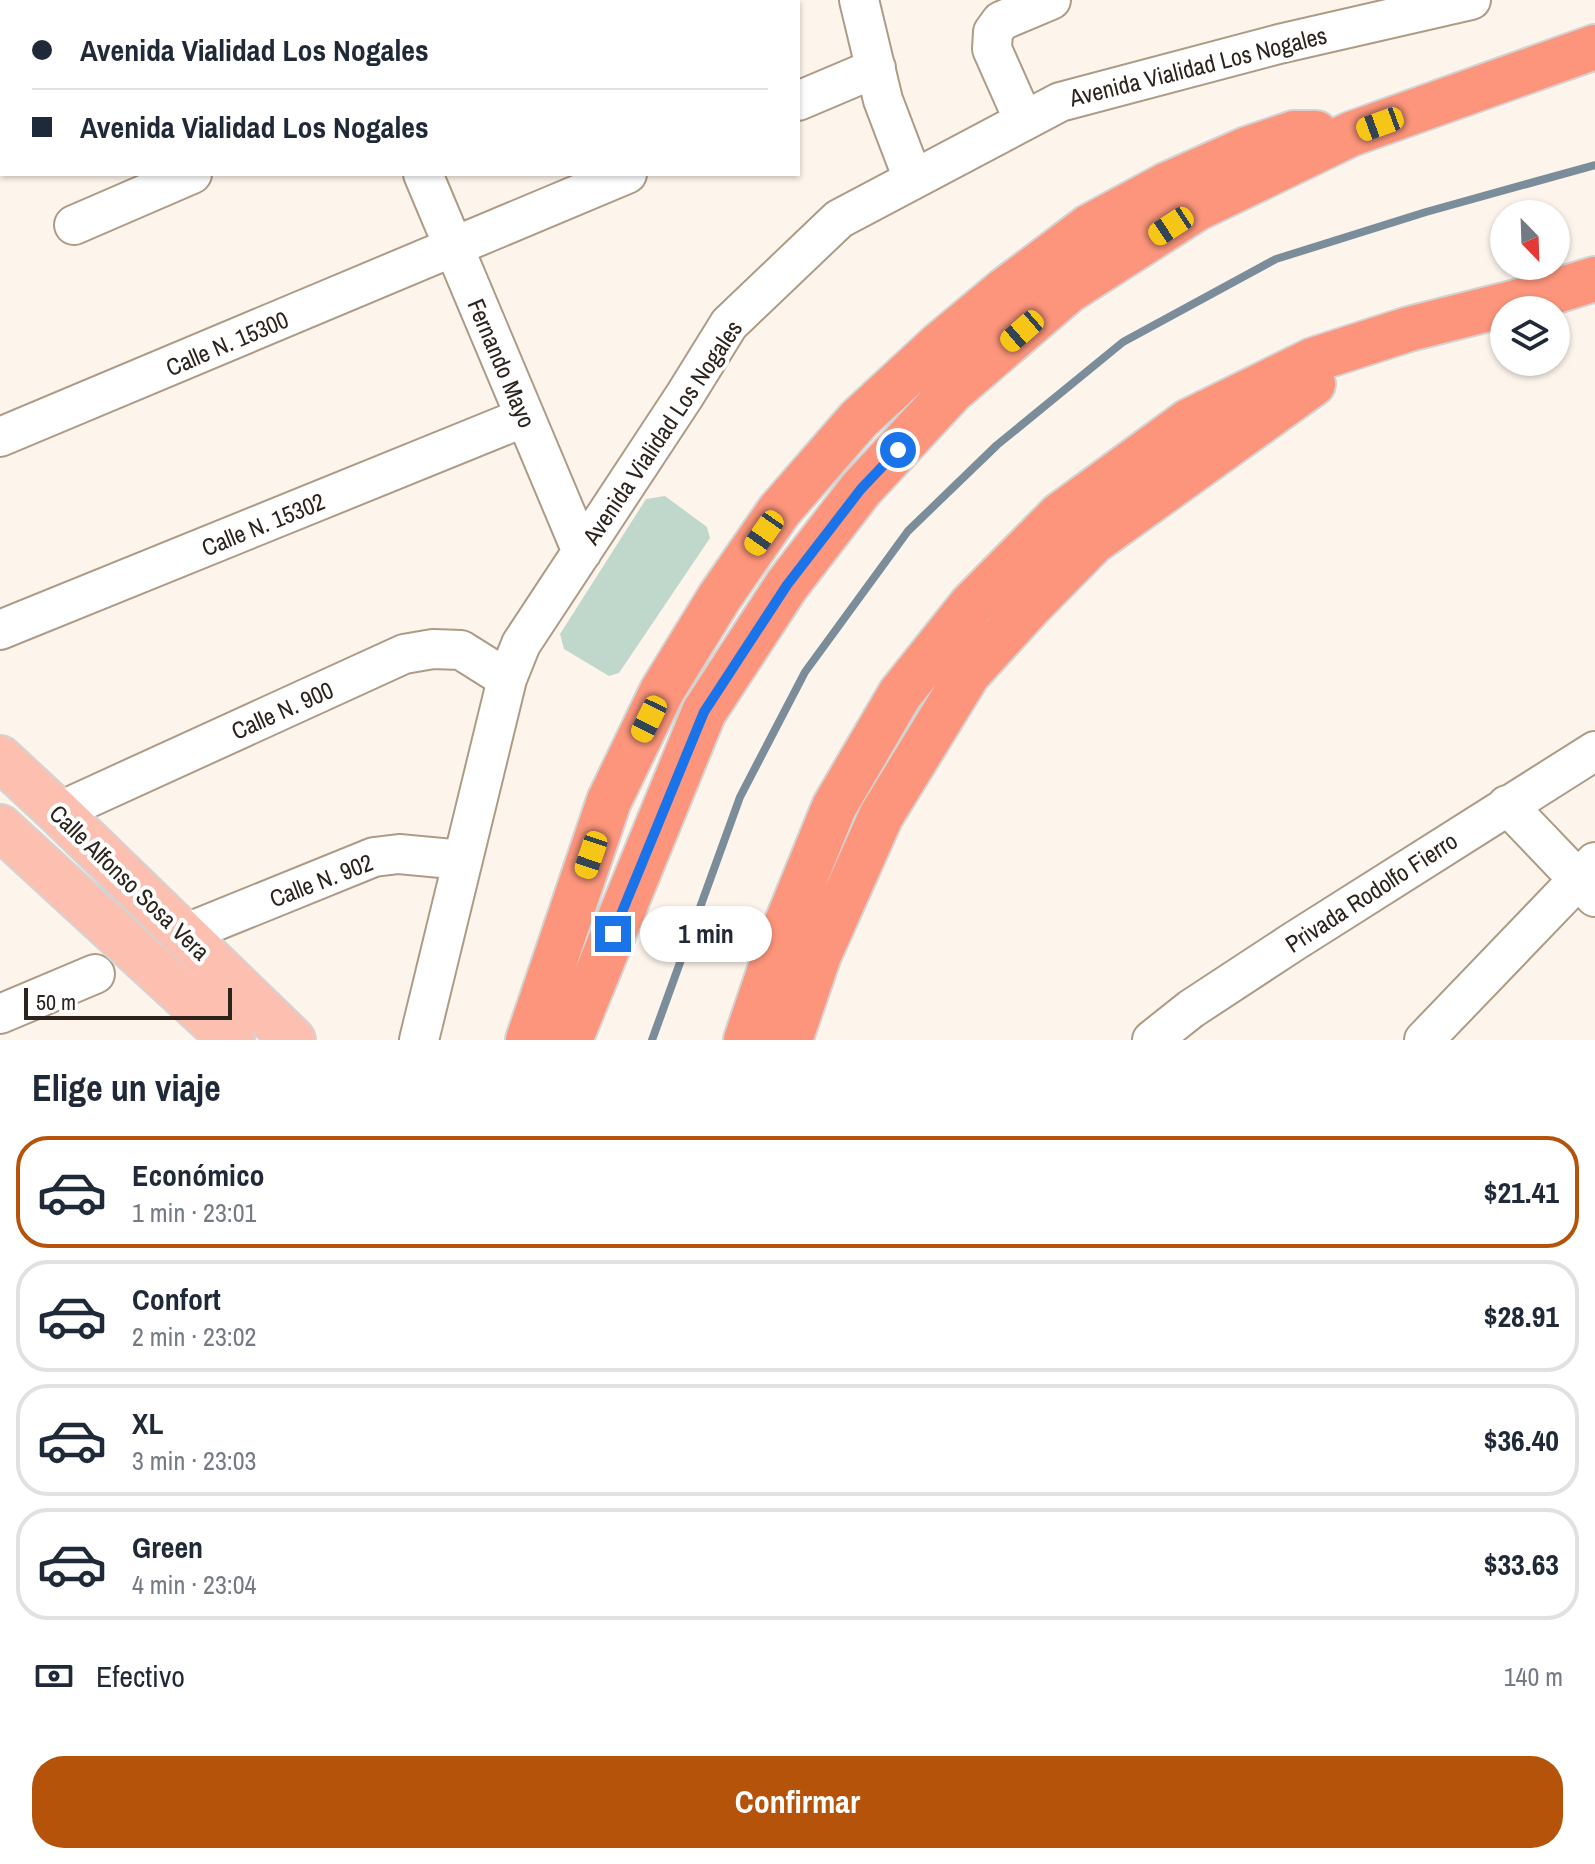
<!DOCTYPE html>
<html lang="es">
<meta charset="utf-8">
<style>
:root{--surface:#fff;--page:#f2f2f3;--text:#1f2937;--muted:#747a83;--line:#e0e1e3;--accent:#b45309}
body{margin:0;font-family:"Archivo Narrow",sans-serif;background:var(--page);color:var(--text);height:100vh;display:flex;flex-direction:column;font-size:30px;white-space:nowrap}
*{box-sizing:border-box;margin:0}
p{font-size:26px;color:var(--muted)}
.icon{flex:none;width:44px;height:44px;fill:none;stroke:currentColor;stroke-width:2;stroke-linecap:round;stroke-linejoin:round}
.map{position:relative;height:1040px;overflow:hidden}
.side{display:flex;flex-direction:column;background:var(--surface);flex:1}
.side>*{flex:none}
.guide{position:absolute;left:0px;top:0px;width:800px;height:176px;box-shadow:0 2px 6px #0004;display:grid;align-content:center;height:176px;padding:0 32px;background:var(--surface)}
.needle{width:52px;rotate:157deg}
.controls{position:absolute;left:1490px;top:200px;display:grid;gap:16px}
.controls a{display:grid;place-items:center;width:80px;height:80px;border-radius:50%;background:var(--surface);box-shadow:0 2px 6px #0004;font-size:40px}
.scale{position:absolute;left:24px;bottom:20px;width:208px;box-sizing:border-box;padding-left:8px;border:4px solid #2c241c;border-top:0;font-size:22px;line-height:28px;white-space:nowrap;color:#2c241c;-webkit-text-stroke:6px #fff;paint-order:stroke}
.end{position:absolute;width:36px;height:36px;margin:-18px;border:10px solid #1a73e8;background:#fff;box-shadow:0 0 0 4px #fff}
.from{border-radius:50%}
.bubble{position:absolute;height:56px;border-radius:28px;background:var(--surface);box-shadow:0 2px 6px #0004;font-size:26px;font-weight:800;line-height:56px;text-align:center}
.car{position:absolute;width:24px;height:48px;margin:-24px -12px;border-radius:10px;box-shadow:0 0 6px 2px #0007;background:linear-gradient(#f5c518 24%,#345 0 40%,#f5c518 0 76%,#345 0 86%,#f5c518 0)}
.guide b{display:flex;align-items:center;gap:28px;height:76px;font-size:30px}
.guide b+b{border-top:2px solid var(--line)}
.guide i{width:20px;height:20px;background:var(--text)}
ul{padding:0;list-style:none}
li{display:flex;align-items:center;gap:24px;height:112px;margin:0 16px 12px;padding:0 16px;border:4px solid var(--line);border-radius:32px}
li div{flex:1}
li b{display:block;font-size:30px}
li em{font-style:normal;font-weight:800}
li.selected{border-color:var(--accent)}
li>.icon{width:72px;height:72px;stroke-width:1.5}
h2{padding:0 32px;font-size:36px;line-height:96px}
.pay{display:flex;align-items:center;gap:20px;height:88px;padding:0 32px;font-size:30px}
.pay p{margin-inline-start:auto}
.cta{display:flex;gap:16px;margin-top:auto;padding:16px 32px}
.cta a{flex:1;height:92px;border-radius:32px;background:var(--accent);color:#fff;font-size:32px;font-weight:800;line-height:92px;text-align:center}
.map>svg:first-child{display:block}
.green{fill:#c0d8cc}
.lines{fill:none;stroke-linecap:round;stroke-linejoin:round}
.stream{stroke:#7b8d9a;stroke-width:8}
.minor-casing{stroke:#ae9b86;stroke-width:42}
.major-casing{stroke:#d5d3d2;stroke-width:48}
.highway-casing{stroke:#d5d3d2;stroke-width:48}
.minor{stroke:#fff;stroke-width:38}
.major{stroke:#fdbfb0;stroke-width:44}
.highway{stroke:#fc957c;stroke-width:44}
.route{stroke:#1a73e8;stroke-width:10}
.labels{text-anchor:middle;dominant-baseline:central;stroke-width:8;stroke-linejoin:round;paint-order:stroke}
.street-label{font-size:24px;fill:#2c241c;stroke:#fff}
</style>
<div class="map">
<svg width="1595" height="1040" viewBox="0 0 1595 1040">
<rect width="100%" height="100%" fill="#fdf5ec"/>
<path class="green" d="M665,496L707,527L710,538L619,673L609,676L564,649L560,634L646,499Z"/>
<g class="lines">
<path class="stream" d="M652,1040L740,797L805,672L908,531L997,445L1123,342L1276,259L1426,212L1595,165"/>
<g class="minor-casing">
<path id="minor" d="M350,0L351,2
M859,0L883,100L913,179
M158,2L163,0
M595,2L600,0
M798,101L876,68
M1024,121L992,49L993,32L1001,21L1051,0
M423,174L582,552
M74,225L192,174
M0,437L627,174
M0,630L525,417
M1507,805L1595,897
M58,812L404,654L433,649L461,650L507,679
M184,934L374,857L399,854L463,860
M0,1014L95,974
M419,1040L507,679L521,644L685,395L729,324L839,219L1060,102L1279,44L1471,0
M1152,1040L1191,1009L1293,942L1595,751
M1424,1040L1595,862"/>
</g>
<g class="major-casing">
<path id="major" d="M0,758L58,812L293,1040
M0,827L232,1040"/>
</g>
<g class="highway-casing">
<path id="highway" d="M528,1040L609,801L662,691L719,598L779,511L859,419L939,345L1005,290L1090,226L1166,185L1247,149L1294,133H1316
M570,1040L704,712L787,585L861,489L952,391L1068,291L1196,209L1351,134L1595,47
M746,1040L781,937L834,807L900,694L971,605L1060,515L1189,421L1313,360L1409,329L1540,296L1595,279
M790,1040L819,955L881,816L968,674L1031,605L1093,542L1313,384"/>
</g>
<use href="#minor" class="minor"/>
<use href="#major" class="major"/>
<use href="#highway" class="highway"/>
</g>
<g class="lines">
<path class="route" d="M613,934L704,712L787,585L861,489L898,450"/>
</g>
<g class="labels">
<g class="street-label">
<text transform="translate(1198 66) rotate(-14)">Avenida Vialidad Los Nogales</text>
<text transform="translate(227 343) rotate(-23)">Calle N. 15300</text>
<text transform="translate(502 363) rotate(67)">Fernando Mayo</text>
<text transform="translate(662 432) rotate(-56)">Avenida Vialidad Los Nogales</text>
<text transform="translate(263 524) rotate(-22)">Calle N. 15302</text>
<text transform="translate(282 710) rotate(-24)">Calle N. 900</text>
<text transform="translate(321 880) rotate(-21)">Calle N. 902</text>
<text transform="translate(130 882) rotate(44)">Calle Alfonso Sosa Vera</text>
<text transform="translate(1371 892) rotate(-33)">Privada Rodolfo Fierro</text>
</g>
</g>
</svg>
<div class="controls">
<a><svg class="needle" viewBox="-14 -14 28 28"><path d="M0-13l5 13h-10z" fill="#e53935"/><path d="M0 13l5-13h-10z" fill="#747a83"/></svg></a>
<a><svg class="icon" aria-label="layers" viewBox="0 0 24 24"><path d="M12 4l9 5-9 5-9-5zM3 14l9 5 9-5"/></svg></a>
</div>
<div class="scale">50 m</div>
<i class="end from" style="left:898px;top:450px"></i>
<i class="end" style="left:613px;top:934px"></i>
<div class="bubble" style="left:640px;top:906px;width:132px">1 min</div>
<i class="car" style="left:1380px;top:124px;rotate:250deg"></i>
<i class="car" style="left:1171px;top:226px;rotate:237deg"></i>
<i class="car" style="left:1022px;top:331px;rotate:229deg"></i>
<i class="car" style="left:764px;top:533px;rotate:215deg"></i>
<i class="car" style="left:649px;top:719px;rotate:206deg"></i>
<i class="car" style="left:591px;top:855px;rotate:199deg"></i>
<div class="guide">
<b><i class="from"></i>Avenida Vialidad Los Nogales</b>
<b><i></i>Avenida Vialidad Los Nogales</b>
</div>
</div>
<section class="side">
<h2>Elige un viaje</h2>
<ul>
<li class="selected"><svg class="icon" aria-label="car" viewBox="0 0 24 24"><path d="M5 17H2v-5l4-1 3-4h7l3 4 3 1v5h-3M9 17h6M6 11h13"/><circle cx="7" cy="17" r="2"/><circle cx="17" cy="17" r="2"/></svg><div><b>Económico</b><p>1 min · 23:01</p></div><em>$21.41</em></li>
<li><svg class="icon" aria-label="car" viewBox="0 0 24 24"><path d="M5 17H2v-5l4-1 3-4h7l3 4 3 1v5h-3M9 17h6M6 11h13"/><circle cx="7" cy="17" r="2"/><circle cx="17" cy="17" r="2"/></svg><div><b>Confort</b><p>2 min · 23:02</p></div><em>$28.91</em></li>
<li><svg class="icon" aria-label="car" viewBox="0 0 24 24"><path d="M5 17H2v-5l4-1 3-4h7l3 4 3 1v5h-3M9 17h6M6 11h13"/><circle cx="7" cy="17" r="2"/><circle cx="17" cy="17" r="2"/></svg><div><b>XL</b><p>3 min · 23:03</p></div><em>$36.40</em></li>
<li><svg class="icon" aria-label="car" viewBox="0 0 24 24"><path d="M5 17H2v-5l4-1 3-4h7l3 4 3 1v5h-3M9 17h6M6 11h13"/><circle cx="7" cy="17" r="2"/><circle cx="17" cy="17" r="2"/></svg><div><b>Green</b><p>4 min · 23:04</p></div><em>$33.63</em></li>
</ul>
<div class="pay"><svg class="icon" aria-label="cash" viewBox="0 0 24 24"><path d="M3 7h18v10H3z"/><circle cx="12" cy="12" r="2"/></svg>Efectivo<p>140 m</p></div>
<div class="cta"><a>Confirmar</a></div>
</section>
